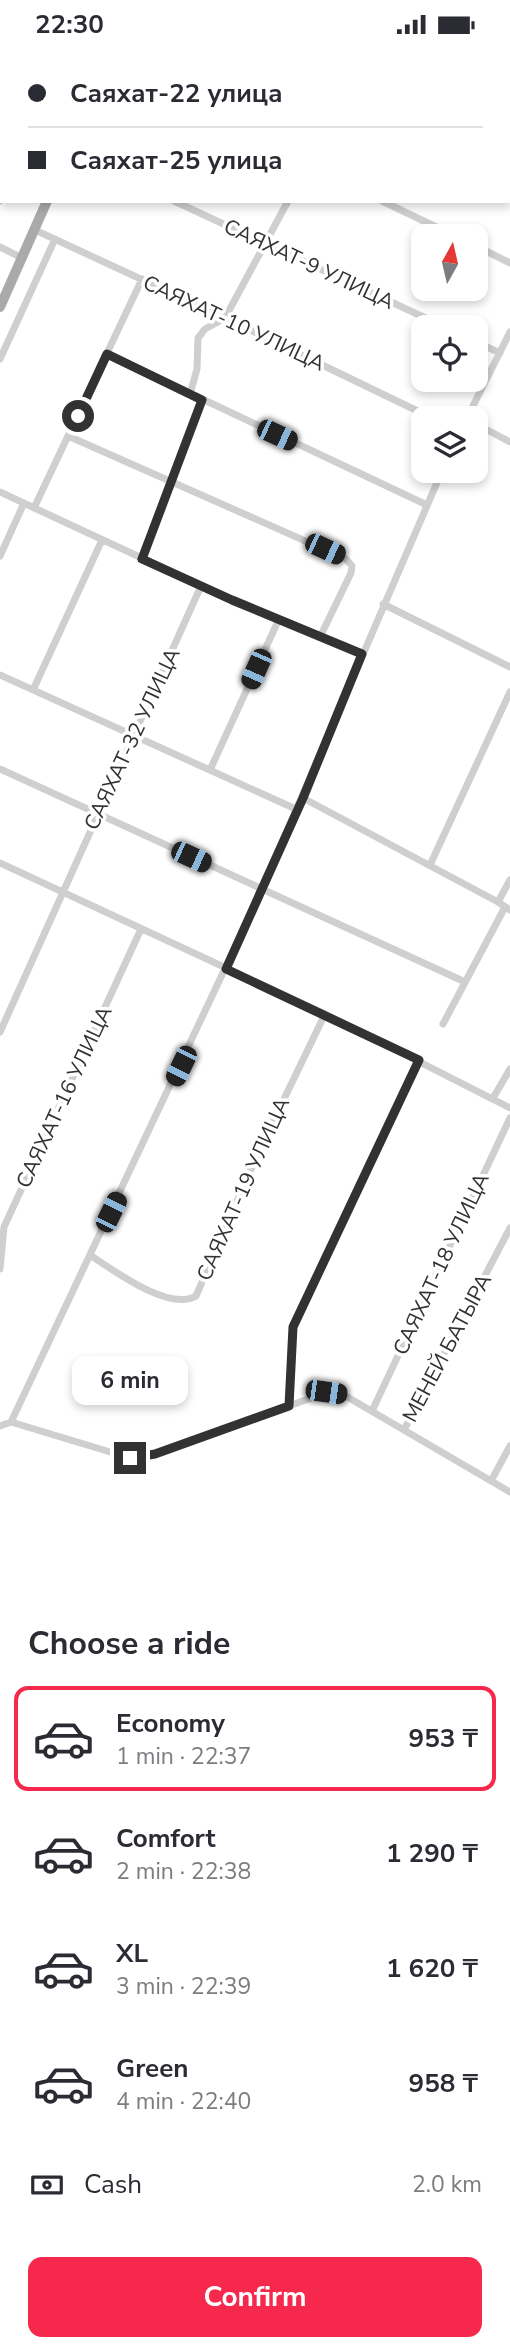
<!DOCTYPE html>
<meta charset="utf-8">
<style>
:root{--surface:#fff;--page:#f2f2f3;--text:#2b2b33;--muted:#7c7c81;--line:#e1e1e2;--accent:#f6284b}
body{margin:0;font-family:"Nunito Sans",sans-serif;background:var(--page);color:var(--text);height:100vh;display:flex;flex-direction:column;font-size:26px;white-space:nowrap}
*{box-sizing:border-box;margin:0}
p{font-size:23px;color:var(--muted)}
.icon{flex:none;width:38px;height:38px;fill:none;stroke:currentColor;stroke-width:2;stroke-linecap:round;stroke-linejoin:round}
.map{position:relative;height:1553px;overflow:hidden}
.panel{display:flex;flex-direction:column;background:var(--surface);flex:1}
.panel>*{flex:none}
.top-card{position:absolute;left:0px;top:0px;width:511px;height:154px;box-shadow:0 4px 10px #0003;display:grid;align-content:center;height:154px;padding:0 28px;background:var(--surface)}
.needle{width:46px;rotate:8deg}
.fabs{position:absolute;left:411px;top:175px;display:grid;gap:14px}
.fabs a{display:grid;place-items:center;width:77px;height:77px;border-radius:14px;background:var(--surface);box-shadow:0 4px 10px #0003;font-size:35px}
.end{position:absolute;width:32px;height:32px;margin:-16px;border:9px solid #323232;background:#fff;box-shadow:0 0 0 4px #fff}
.from{border-radius:50%}
.bubble{position:absolute;height:49px;border-radius:14px;background:var(--surface);box-shadow:0 4px 10px #0003;font-size:23px;font-weight:700;line-height:49px;text-align:center}
.car{position:absolute;width:21px;height:42px;margin:-21px -10px;border-radius:9px;box-shadow:0 0 5px 2px #0007;background:linear-gradient(#222 24%,#8ab4d8 0 40%,#222 0 76%,#8ab4d8 0 86%,#222 0)}
.top-card b{display:flex;align-items:center;gap:24px;height:66px;font-size:26px}
.top-card b+b{border-top:2px solid var(--line)}
.top-card i{width:18px;height:18px;background:var(--text)}
ul{padding:0;list-style:none}
li{display:flex;align-items:center;gap:21px;height:105px;margin:0 14px 10px;padding:0 14px;border:4px solid transparent;border-radius:14px}
li div{flex:1}
li b{display:block;font-size:26px}
li em{font-style:normal;font-weight:700}
li.on{border-color:var(--accent)}
li>.icon{width:63px;height:63px;stroke-width:1.5}
h2{padding:0 28px;font-size:32px;line-height:84px}
.pay{display:flex;align-items:center;gap:18px;height:77px;padding:0 28px;font-size:26px}
.pay p{margin-inline-start:auto}
.action{display:flex;gap:14px;margin-top:auto;padding:14px 28px}
.action a{flex:1;height:80px;border-radius:14px;background:var(--accent);color:#fff;font-size:28px;font-weight:700;line-height:80px;text-align:center}
.status{display:flex;justify-content:space-between;align-items:center;height:49px;padding:0 35px;background:var(--surface);direction:ltr}
.status svg{height:19px;fill:currentColor}
.map>svg:first-child{display:block}
.lines{fill:none;stroke-linecap:round;stroke-linejoin:round}
.street{stroke:#cfcfcf;stroke-width:7}
.primary{stroke:#aaa;stroke-width:10}
.route{stroke:#323232;stroke-width:9}
.labels{text-anchor:middle;dominant-baseline:central;stroke-width:7;stroke-linejoin:round;paint-order:stroke}
.street-label{font-size:21px;fill:#323232;stroke:#fff}
</style>
<div class="status"><b>22:30</b><svg viewBox="0 0 49 12"><path d="M0 12V9h3v3zM5 12V6h3v6zM10 12V3h3v9zM15 12V0h3v12zM26 1h20v11H26zM47 4h2v5h-2z"/></svg></div>
<div class="map">
<svg width="510" height="1553" viewBox="0 0 510 1553">
<rect width="100%" height="100%" fill="#fff"/>
<g class="lines">
<path class="street" d="M281,0L285,2
M479,0L483,2
M66,2L67,0
M365,2L366,0
M509,15H510
M509,116L510,117
M0,152L2,148
M174,152L445,278
M382,152L455,187
M35,181L225,269L432,369
M476,197L510,214
M0,198L22,209
M476,293L500,304
M107,305L427,456
M0,310L55,190
M190,345L197,320L198,289L205,280L225,269L288,152
M467,369L510,283
M476,375L510,393
M68,387L346,510L352,517L351,524L320,588
M0,443L232,551L362,605
M34,459L142,230
M0,507L24,454
M142,510L202,351
M383,555L510,618
M0,626L298,761
M33,641L102,491
M0,720L463,932
M210,721L279,570
M303,749L498,853
M0,814L325,965L510,1059
M430,816L510,643
M510,831L498,853L510,861
M443,975L505,858
M0,983L201,537
M493,1049L510,1020
M90,1206C113,1221 169,1263 196,1247L257,1106L325,965
M0,1220L4,1178L141,880
M289,1357L293,1278L419,1011
M372,1362L510,1069
M11,1373L255,856L442,422
M0,1377L11,1373L130,1409L155,1405L325,1344L344,1346L510,1443
M404,1381L510,1179
M491,1432L510,1397"/>
<path class="primary" d="M113,2L114,0
M0,258L47,152"/>
</g>
<g class="lines">
<path class="route" d="M78,367L107,305L202,351L142,510L232,551L362,605L303,749L226,920L419,1011L293,1278L289,1357L155,1405L130,1409"/>
</g>
<g class="labels">
<g class="street-label">
<text transform="translate(309 215) rotate(25)">САЯХАТ-9 УЛИЦА</text>
<text transform="translate(234 274) rotate(25)">САЯХАТ-10 УЛИЦА</text>
<text transform="translate(132 690) rotate(-65)">САЯХАТ-32 УЛИЦА</text>
<text transform="translate(64 1048) rotate(-65)">САЯХАТ-16 УЛИЦА</text>
<text transform="translate(243 1140) rotate(-66)">САЯХАТ-19 УЛИЦА</text>
<text transform="translate(441 1215) rotate(-65)">САЯХАТ-18 УЛИЦА</text>
<text transform="translate(447 1299) rotate(-62)">МЕНЕЙ БАТЫРА</text>
</g>
</g>
</svg>
<div class="fabs">
<a><svg class="needle" viewBox="-14 -14 28 28"><path d="M0-13l5 13h-10z" fill="#e53935"/><path d="M0 13l5-13h-10z" fill="#7c7c81"/></svg></a>
<a><svg class="icon" aria-label="locate" viewBox="0 0 24 24"><circle cx="12" cy="12" r="6"/><path d="M12 2v4M12 18v4M2 12h4M18 12h4"/></svg></a>
<a><svg class="icon" aria-label="layers" viewBox="0 0 24 24"><path d="M12 4l9 5-9 5-9-5zM3 14l9 5 9-5"/></svg></a>
</div>
<i class="end from" style="left:78px;top:367px"></i>
<i class="end" style="left:130px;top:1409px"></i>
<div class="bubble" style="left:72px;top:1307px;width:116px">6 min</div>
<i class="car" style="left:277px;top:386px;rotate:115deg"></i>
<i class="car" style="left:325px;top:500px;rotate:115deg"></i>
<i class="car" style="left:256px;top:620px;rotate:204deg"></i>
<i class="car" style="left:191px;top:808px;rotate:115deg"></i>
<i class="car" style="left:181px;top:1017px;rotate:206deg"></i>
<i class="car" style="left:111px;top:1163px;rotate:26deg"></i>
<i class="car" style="left:326px;top:1343px;rotate:98deg"></i>
<div class="top-card">
<b><i class="from"></i>Саяхат-22 улица</b>
<b><i></i>Саяхат-25 улица</b>
</div>
</div>
<section class="panel">
<h2>Choose a ride</h2>
<ul>
<li class="on"><svg class="icon" aria-label="car" viewBox="0 0 24 24"><path d="M5 17H2v-5l4-1 3-4h7l3 4 3 1v5h-3M9 17h6M6 11h13"/><circle cx="7" cy="17" r="2"/><circle cx="17" cy="17" r="2"/></svg><div><b>Economy</b><p>1 min · 22:37</p></div><em>953 ₸</em></li>
<li><svg class="icon" aria-label="car" viewBox="0 0 24 24"><path d="M5 17H2v-5l4-1 3-4h7l3 4 3 1v5h-3M9 17h6M6 11h13"/><circle cx="7" cy="17" r="2"/><circle cx="17" cy="17" r="2"/></svg><div><b>Comfort</b><p>2 min · 22:38</p></div><em>1 290 ₸</em></li>
<li><svg class="icon" aria-label="car" viewBox="0 0 24 24"><path d="M5 17H2v-5l4-1 3-4h7l3 4 3 1v5h-3M9 17h6M6 11h13"/><circle cx="7" cy="17" r="2"/><circle cx="17" cy="17" r="2"/></svg><div><b>XL</b><p>3 min · 22:39</p></div><em>1 620 ₸</em></li>
<li><svg class="icon" aria-label="car" viewBox="0 0 24 24"><path d="M5 17H2v-5l4-1 3-4h7l3 4 3 1v5h-3M9 17h6M6 11h13"/><circle cx="7" cy="17" r="2"/><circle cx="17" cy="17" r="2"/></svg><div><b>Green</b><p>4 min · 22:40</p></div><em>958 ₸</em></li>
</ul>
<div class="pay"><svg class="icon" aria-label="cash" viewBox="0 0 24 24"><path d="M3 7h18v10H3z"/><circle cx="12" cy="12" r="2"/></svg>Cash<p>2.0 km</p></div>
<div class="action"><a>Confirm</a></div>
</section>
